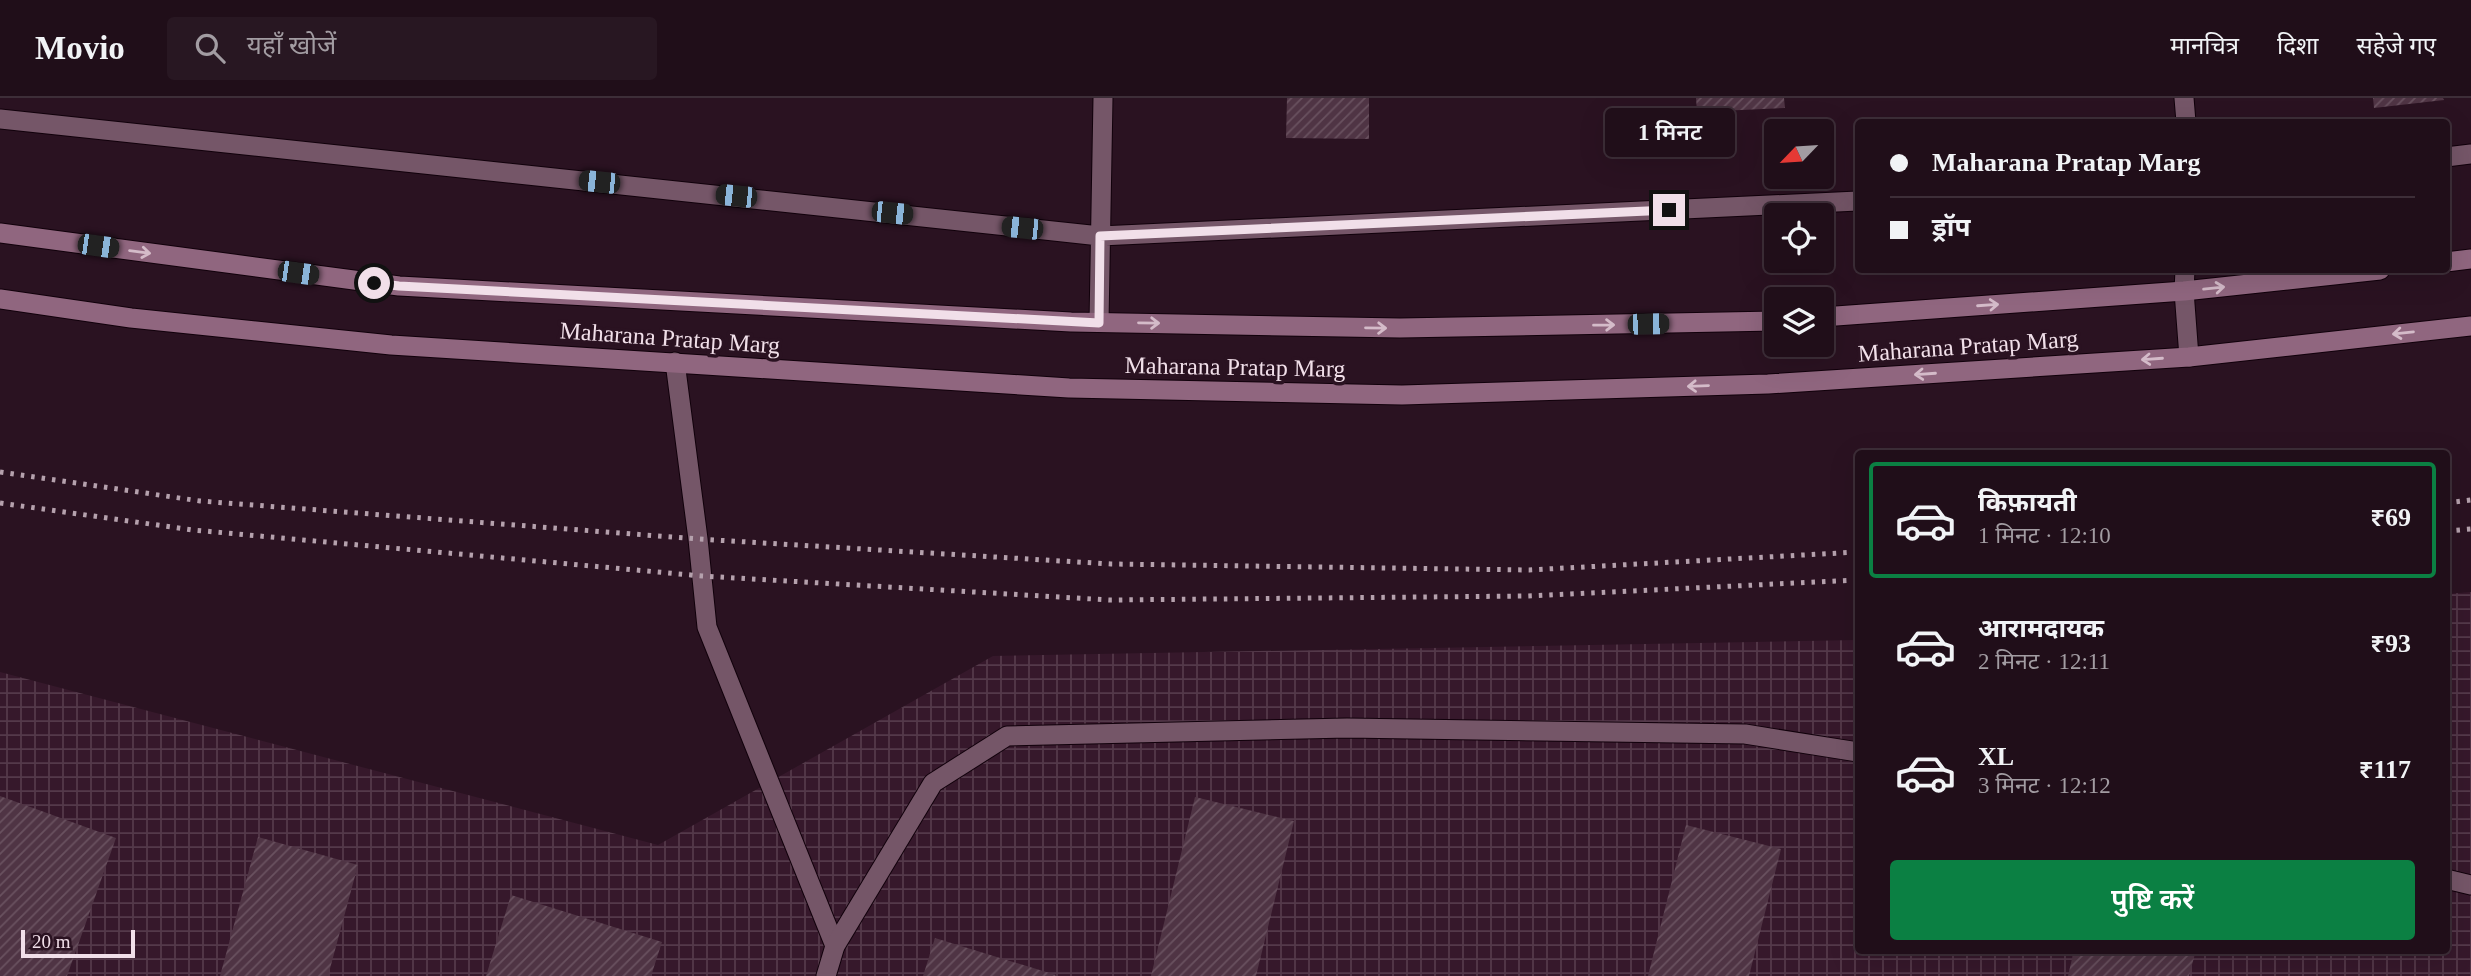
<!DOCTYPE html>
<html lang="hi">
<meta charset="utf-8">
<style>
:root{--surface:#200e19;--page:#281722;--text:#f1f3f6;--muted:#a29ca2;--line:#3d2e38;--accent:#0b8043}
body{margin:0;font-family:"Times New Roman","Noto Sans Devanagari",serif;background:var(--page);color:var(--text);height:100vh;display:flex;flex-direction:column;font-size:26px;white-space:nowrap}
*{box-sizing:border-box;margin:0}
p{font-size:23px;color:var(--muted)}
.icon{flex:none;width:38px;height:38px;fill:none;stroke:currentColor;stroke-width:2;stroke-linecap:round;stroke-linejoin:round}
.map{position:relative;flex:1;overflow:hidden}
.panel{position:absolute;left:1855px;top:352px;width:595px;height:504px;display:flex;flex-direction:column;background:var(--surface);border-radius:7px;box-shadow:0 7px 28px #0002,0 0 0 2px var(--line)}
.panel>*{flex:none}
.banner{position:absolute;left:1855px;top:21px;width:595px;height:154px;border-radius:7px;box-shadow:0 7px 28px #0002,0 0 0 2px var(--line);display:grid;align-content:center;height:154px;padding:0 35px;background:var(--surface)}
.needle{width:46px;rotate:245deg}
.fabs{position:absolute;left:1764px;top:21px;display:grid;gap:14px}
.fabs a{display:grid;place-items:center;width:70px;height:70px;border-radius:7px;background:var(--surface);box-shadow:0 7px 28px #0002,0 0 0 2px var(--line);font-size:35px}
.scale{position:absolute;left:21px;bottom:18px;width:114px;box-sizing:border-box;padding-left:7px;border:4px solid #f1dfe9;border-top:0;font-size:19px;line-height:24px;white-space:nowrap;color:#f1dfe9;-webkit-text-stroke:5px #2a1221;paint-order:stroke}
.end{position:absolute;width:32px;height:32px;margin:-16px;border:9px solid #f1dfe9;background:#111;box-shadow:0 0 0 4px #111}
.from{border-radius:50%}
.bubble{position:absolute;height:49px;border-radius:7px;background:var(--surface);box-shadow:0 7px 28px #0002,0 0 0 2px var(--line);font-size:23px;font-weight:600;line-height:49px;text-align:center}
.car{position:absolute;width:21px;height:42px;margin:-21px -10px;border-radius:9px;box-shadow:0 0 5px 2px #0007;background:linear-gradient(#222 24%,#8ab4d8 0 40%,#222 0 76%,#8ab4d8 0 86%,#222 0)}
.banner b{display:flex;align-items:center;gap:24px;height:66px;font-size:26px}
.banner b+b{border-top:2px solid var(--line)}
.banner i{width:18px;height:18px;background:var(--text)}
ul{padding:12px 0 0;list-style:none}
li{display:flex;align-items:center;gap:21px;height:116px;margin:0 14px 10px;padding:0 21px;border:4px solid transparent;border-radius:7px}
li div{flex:1}
li b{display:block;font-size:26px}
li em{font-style:normal;font-weight:600}
li.selected{border-color:var(--accent)}
li>.icon{width:63px;height:63px;stroke-width:1.5}
.primary-button{display:flex;gap:14px;margin-top:auto;padding:14px 35px}
.primary-button a{flex:1;height:80px;border-radius:7px;background:var(--accent);color:#fff;font-size:28px;font-weight:600;line-height:80px;text-align:center}
header{display:flex;align-items:center;gap:42px;box-sizing:border-box;height:98px;padding:0 35px;background:var(--surface);border-bottom:2px solid var(--line)}
header strong{font-size:33px}
nav{display:flex;gap:38px;margin-inline-start:auto;font-size:24px}
.search{width:490px;height:63px;background:var(--page);display:flex;align-items:center;gap:18px;box-sizing:border-box;padding:0 24px;border-radius:7px;color:var(--muted);font-size:26px}
.map>svg:first-child{display:block}
.industrial{fill:url(#industrial-grid)}
.building{fill:url(#building-hatch)}
.lines{fill:none;stroke-linecap:round;stroke-linejoin:round}
.minor-casing{stroke:#11010b;stroke-width:21}
.tertiary-casing{stroke:#11010b;stroke-width:21}
.secondary-casing{stroke:#11010b;stroke-width:21}
.minor{stroke:#755668;stroke-width:19}
.tertiary{stroke:#755668;stroke-width:19}
.secondary{stroke:#90667f;stroke-width:19}
.rail{stroke:#b5a1ad;stroke-width:5;stroke-dasharray:3.5 7;stroke-linecap:butt}
.oneway{stroke:#d4bbc9}
.route{stroke:#f1dfe9;stroke-width:9}
.labels{text-anchor:middle;dominant-baseline:central;stroke-width:7;stroke-linejoin:round;paint-order:stroke}
.street-label{font-size:24px;fill:#f1dfe9;stroke:#2a1221}
</style>
<header>
<strong>Movio</strong>
<div class="search"><svg class="icon" aria-label="search" viewBox="0 0 24 24"><circle cx="10" cy="10" r="6"/><path d="M15 15l6 6"/></svg>यहाँ खोजें</div>
<nav><a>मानचित्र</a><a>दिशा</a><a>सहेजे गए</a></nav>
</header>
<div class="map">
<svg width="2471" height="878" viewBox="0 0 2471 878">
<defs>
<pattern id="industrial-grid" width="8" height="8" patternUnits="userSpaceOnUse" patternTransform="scale(1.75)"><rect width="8" height="8" fill="#36182b"/><path d="M0 4h8M4 0v8" fill="none" stroke="#54394a"/></pattern>
<pattern id="building-hatch" width="6" height="6" patternUnits="userSpaceOnUse" patternTransform="scale(1.75)"><rect width="6" height="6" fill="#4f3444"/><path d="M-1 1l2-2M0 6l6-6M5 7l2-2" fill="none" stroke="#69515f"/></pattern>
</defs>
<rect width="100%" height="100%" fill="#2a1221"/>
<path class="industrial" d="M2471,494V878H0V574L658,747L993,558L1858,542V852H2446L2447,496Z"/>
<path class="building" d="M1287,0H1369V41L1286,40Z
M1696,0H1784L1785,10L1697,14Z
M2373,0H2443L2444,2L2374,10Z
M0,698L116,740L67,878H0Z
M1195,699L1294,723L1256,878H1151Z
M1686,727L1781,751L1749,878H1648Z
M258,739L358,767L328,878H220Z
M511,797L662,844L651,878H486Z
M935,840L1056,877L1055,878H923Z
M2074,852H2196L2189,878H2068Z"/>
<g class="lines">
<g class="minor-casing">
<path id="minor" d="M0,21L1100,138L1858,103
M2446,59L2471,56
M1099,224L1103,0
M675,264L698,441L707,529L835,848"/>
</g>
<g class="tertiary-casing">
<path id="tertiary" d="M2184,0L2186,24
M2185,172L2184,193L2189,259
M2446,781L2471,787
M826,878L835,848L933,685L1007,638L1347,630L1745,636L1858,654"/>
</g>
<g class="secondary-casing">
<path id="secondary" d="M0,135L399,188L1071,224L1400,230L1776,223
M2446,164L2471,161
M0,201L131,220L391,247L1069,290L1402,297L1768,286L2189,259L2471,228
M1822,219L2184,193L2380,172"/>
</g>
<use href="#minor" class="minor"/>
<use href="#tertiary" class="tertiary"/>
<use href="#secondary" class="secondary"/>
<path class="rail" d="M0,374L200,403L698,441L1111,466L1529,472L1858,454
M0,405L193,432L702,478L1110,502L1528,498L1858,482
M2446,405L2471,402
M2446,433L2471,431"/>
</g>
<defs><path id="oneway-shaft" d="M-6 0H5M1.5-3L5.5 0L1.5 3" fill="none" stroke-width="1.6" stroke-linecap="round" stroke-linejoin="round" transform="scale(1.75)"/></defs>
<g class="oneway">
<use href="#oneway-shaft" transform="translate(140 154) rotate(8)"/>
<use href="#oneway-shaft" transform="translate(2214 190) rotate(-6)"/>
<use href="#oneway-shaft" transform="translate(1988 207) rotate(-4)"/>
<use href="#oneway-shaft" transform="translate(1149 225) rotate(1)"/>
<use href="#oneway-shaft" transform="translate(1604 227) rotate(-1)"/>
<use href="#oneway-shaft" transform="translate(1376 230) rotate(1)"/>
<use href="#oneway-shaft" transform="translate(2403 235) rotate(174)"/>
<use href="#oneway-shaft" transform="translate(2152 261) rotate(176)"/>
<use href="#oneway-shaft" transform="translate(1925 276) rotate(176)"/>
<use href="#oneway-shaft" transform="translate(1698 288) rotate(178)"/>
</g>
<g class="lines">
<path class="route" d="M374,185L399,188L1099,225L1100,138L1669,112"/>
</g>
<g class="labels">
<g class="street-label">
<text transform="translate(670 240) rotate(4)">Maharana Pratap Marg</text>
<text transform="translate(1968 248) rotate(-4)">Maharana Pratap Marg</text>
<text transform="translate(1235 269) rotate(1)">Maharana Pratap Marg</text>
</g>
</g>
</svg>
<div class="fabs">
<a><svg class="needle" viewBox="-14 -14 28 28"><path d="M0-13l5 13h-10z" fill="#e53935"/><path d="M0 13l5-13h-10z" fill="#a29ca2"/></svg></a>
<a><svg class="icon" aria-label="locate" viewBox="0 0 24 24"><circle cx="12" cy="12" r="6"/><path d="M12 2v4M12 18v4M2 12h4M18 12h4"/></svg></a>
<a><svg class="icon" aria-label="layers" viewBox="0 0 24 24"><path d="M12 4l9 5-9 5-9-5zM3 14l9 5 9-5"/></svg></a>
</div>
<div class="scale">20 m</div>
<i class="end from" style="left:374px;top:185px"></i>
<i class="end" style="left:1669px;top:112px"></i>
<div class="bubble" style="left:1605px;top:10px;width:130px">1 मिनट</div>
<i class="car" style="left:599px;top:84px;rotate:276deg"></i>
<i class="car" style="left:736px;top:98px;rotate:276deg"></i>
<i class="car" style="left:892px;top:115px;rotate:96deg"></i>
<i class="car" style="left:1022px;top:130px;rotate:276deg"></i>
<i class="car" style="left:98px;top:148px;rotate:98deg"></i>
<i class="car" style="left:298px;top:175px;rotate:98deg"></i>
<i class="car" style="left:1648px;top:226px;rotate:89deg"></i>
<div class="banner">
<b><i class="from"></i>Maharana Pratap Marg</b>
<b><i></i>ड्रॉप</b>
</div>
<section class="panel">
<ul>
<li class="selected"><svg class="icon" aria-label="car" viewBox="0 0 24 24"><path d="M5 17H2v-5l4-1 3-4h7l3 4 3 1v5h-3M9 17h6M6 11h13"/><circle cx="7" cy="17" r="2"/><circle cx="17" cy="17" r="2"/></svg><div><b>किफ़ायती</b><p>1 मिनट · 12:10</p></div><em>₹69</em></li>
<li><svg class="icon" aria-label="car" viewBox="0 0 24 24"><path d="M5 17H2v-5l4-1 3-4h7l3 4 3 1v5h-3M9 17h6M6 11h13"/><circle cx="7" cy="17" r="2"/><circle cx="17" cy="17" r="2"/></svg><div><b>आरामदायक</b><p>2 मिनट · 12:11</p></div><em>₹93</em></li>
<li><svg class="icon" aria-label="car" viewBox="0 0 24 24"><path d="M5 17H2v-5l4-1 3-4h7l3 4 3 1v5h-3M9 17h6M6 11h13"/><circle cx="7" cy="17" r="2"/><circle cx="17" cy="17" r="2"/></svg><div><b>XL</b><p>3 मिनट · 12:12</p></div><em>₹117</em></li>
</ul>
<div class="primary-button"><a>पुष्टि करें</a></div>
</section>
</div>
